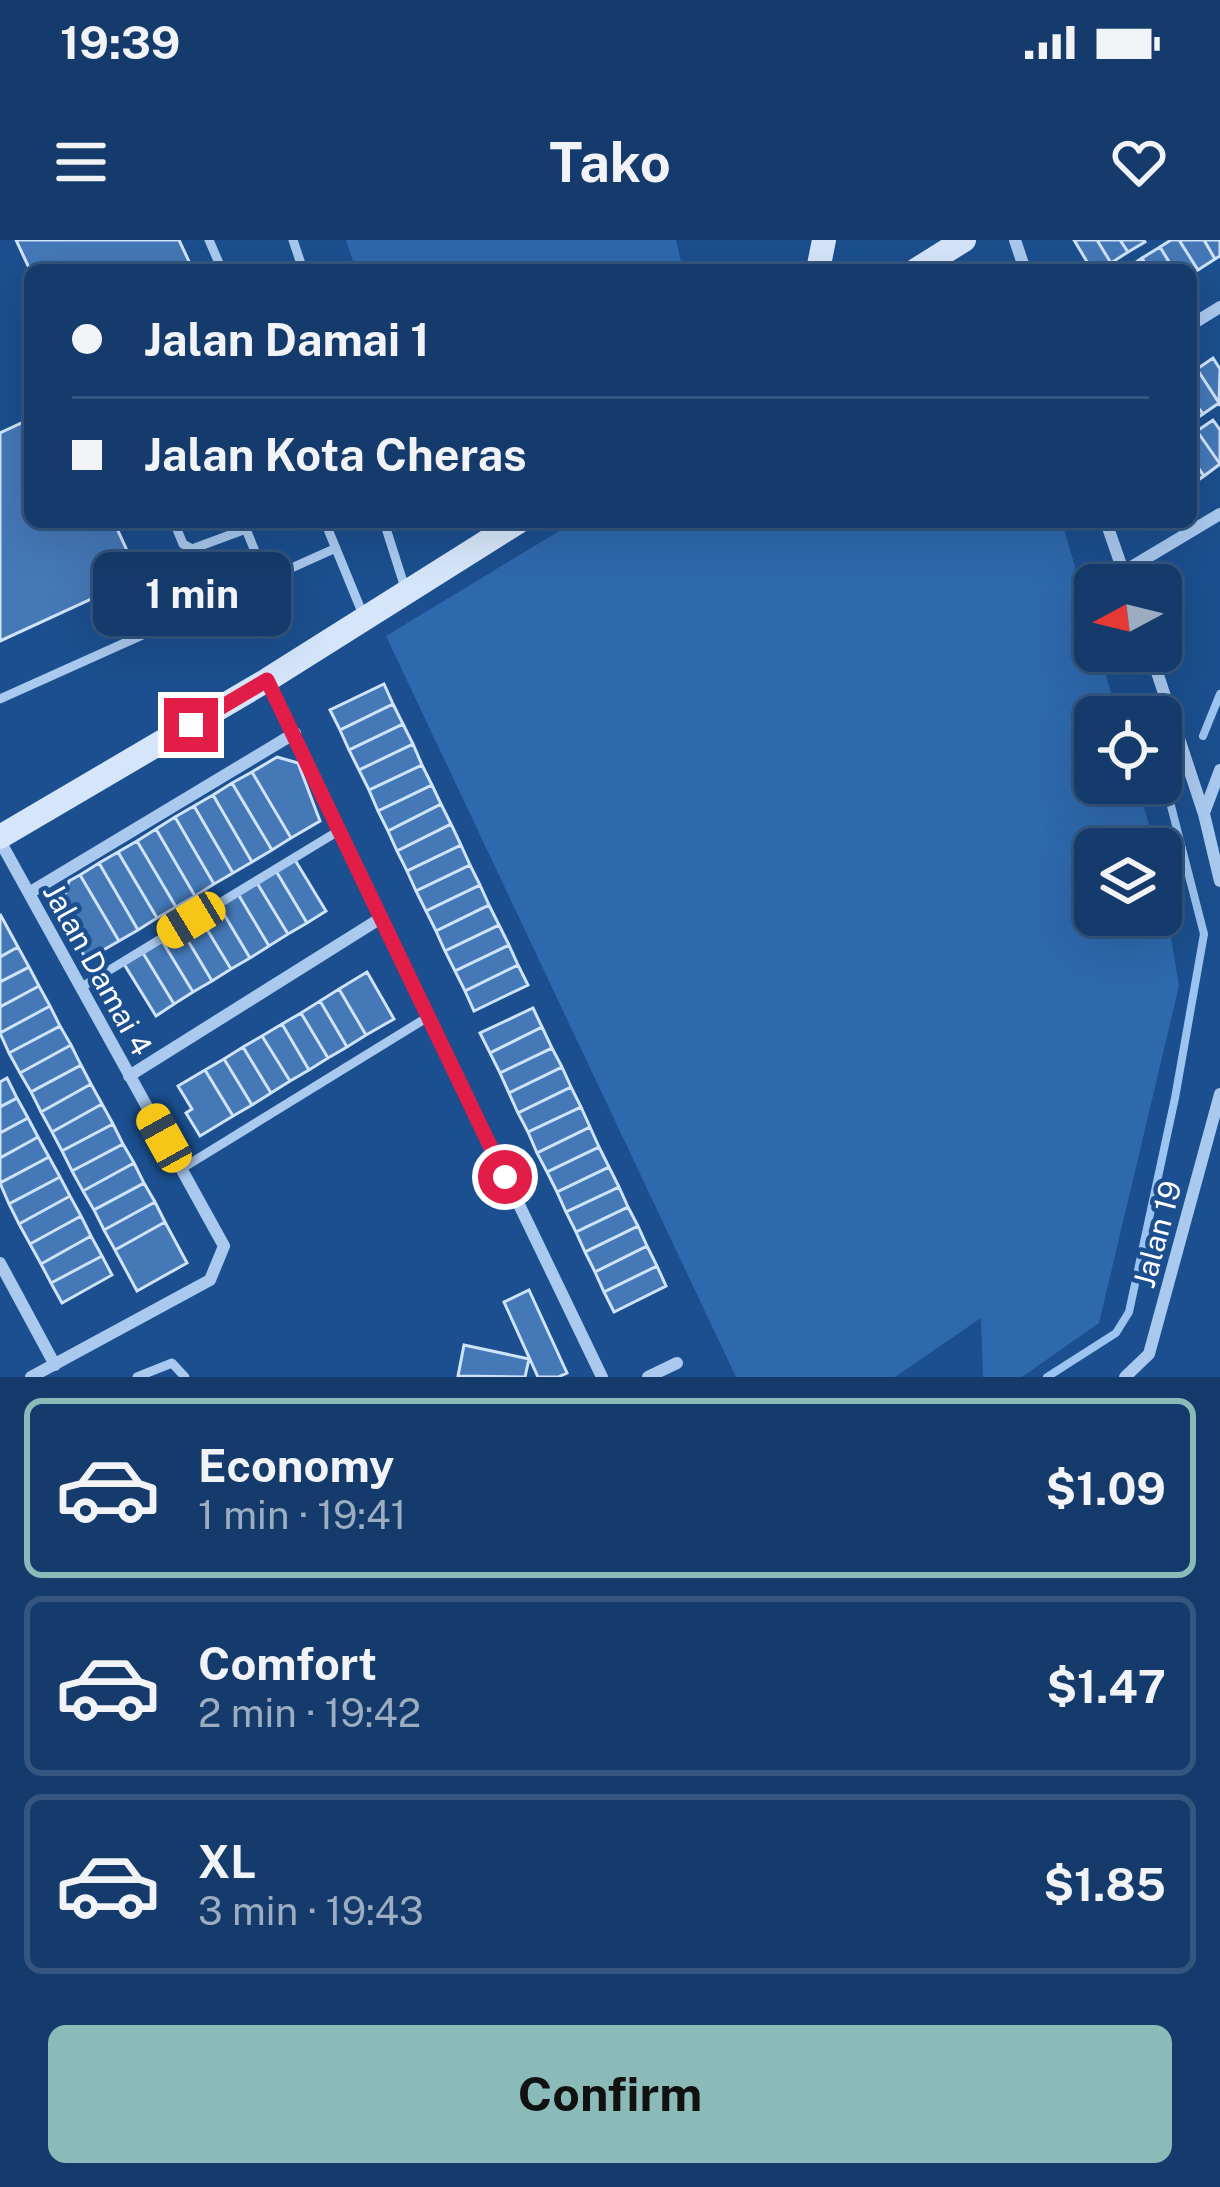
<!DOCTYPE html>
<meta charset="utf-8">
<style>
:root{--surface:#143b6b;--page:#214673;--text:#f1f3f6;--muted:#9dadc1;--line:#33557e;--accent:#8bbbb9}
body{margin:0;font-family:"Public Sans",sans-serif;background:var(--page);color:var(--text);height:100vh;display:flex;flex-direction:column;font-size:45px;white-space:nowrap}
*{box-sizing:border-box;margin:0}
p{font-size:39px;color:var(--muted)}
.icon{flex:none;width:66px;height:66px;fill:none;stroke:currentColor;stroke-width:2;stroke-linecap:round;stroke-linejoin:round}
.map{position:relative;height:1137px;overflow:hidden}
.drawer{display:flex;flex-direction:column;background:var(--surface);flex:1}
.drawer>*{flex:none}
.top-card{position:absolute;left:24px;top:24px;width:1173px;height:264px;border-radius:18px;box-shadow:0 12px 48px #0002,0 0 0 3px var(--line);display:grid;align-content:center;height:264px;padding:0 48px;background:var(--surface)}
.needle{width:78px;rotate:263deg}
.controls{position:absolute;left:1074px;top:324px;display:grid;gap:24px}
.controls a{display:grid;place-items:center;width:108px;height:108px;border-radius:18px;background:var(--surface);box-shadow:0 12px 48px #0002,0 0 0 3px var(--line);font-size:60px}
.end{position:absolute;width:54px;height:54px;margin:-27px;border:15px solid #e11d48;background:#fff;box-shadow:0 0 0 6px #fff}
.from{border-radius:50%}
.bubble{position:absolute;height:84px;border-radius:18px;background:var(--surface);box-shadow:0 12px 48px #0002,0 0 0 3px var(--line);font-size:39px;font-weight:700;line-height:84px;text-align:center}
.car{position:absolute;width:36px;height:72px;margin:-36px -18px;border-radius:15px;box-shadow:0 0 9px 3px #0007;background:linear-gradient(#f5c518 24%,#345 0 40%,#f5c518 0 76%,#345 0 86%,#f5c518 0)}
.top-card b{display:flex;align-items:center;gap:42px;height:114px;font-size:45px}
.top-card b+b{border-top:3px solid var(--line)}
.top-card i{width:30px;height:30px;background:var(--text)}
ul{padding:21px 0 0;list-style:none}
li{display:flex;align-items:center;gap:36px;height:180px;margin:0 24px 18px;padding:0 24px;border:6px solid var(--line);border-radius:18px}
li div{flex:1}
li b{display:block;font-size:45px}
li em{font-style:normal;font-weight:700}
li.selected{border-color:var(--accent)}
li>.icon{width:108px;height:108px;stroke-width:1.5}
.button{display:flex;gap:24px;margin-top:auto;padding:24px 48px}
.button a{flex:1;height:138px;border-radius:18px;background:var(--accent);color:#111;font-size:48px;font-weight:700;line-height:138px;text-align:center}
.status{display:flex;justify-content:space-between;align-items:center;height:84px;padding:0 60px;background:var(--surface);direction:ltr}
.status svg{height:33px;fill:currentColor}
header{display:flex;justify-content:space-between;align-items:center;height:156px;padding:0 48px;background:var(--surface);font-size:54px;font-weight:700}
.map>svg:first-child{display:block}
.green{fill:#2e69ad}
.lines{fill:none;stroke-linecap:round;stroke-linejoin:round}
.stream{stroke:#9cc4f0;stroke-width:8}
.building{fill:#4478b7;stroke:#cfe3fa;stroke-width:3}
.lane{stroke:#a9c9ee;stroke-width:9}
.street{stroke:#a9c9ee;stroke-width:12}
.secondary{stroke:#d6e6fa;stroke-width:24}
.route{stroke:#e11d48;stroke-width:15}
.labels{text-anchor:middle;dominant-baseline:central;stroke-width:9;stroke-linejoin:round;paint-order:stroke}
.street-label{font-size:30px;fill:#fff;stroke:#1b4f8f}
</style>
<div class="status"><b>19:39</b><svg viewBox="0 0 49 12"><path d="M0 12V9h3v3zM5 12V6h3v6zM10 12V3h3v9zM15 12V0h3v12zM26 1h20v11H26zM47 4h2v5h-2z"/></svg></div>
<header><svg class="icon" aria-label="menu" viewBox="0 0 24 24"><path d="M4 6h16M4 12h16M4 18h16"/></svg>Tako<svg class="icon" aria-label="heart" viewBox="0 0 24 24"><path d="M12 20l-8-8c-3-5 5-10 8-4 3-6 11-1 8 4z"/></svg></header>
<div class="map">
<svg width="1220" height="1137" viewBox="0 0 1220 1137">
<rect width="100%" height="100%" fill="#1b4f8f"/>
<path class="green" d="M346,0H676L683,30H356Z
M574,282H1062L1095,396V411H1099L1118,477H1095V543H1137L1156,609H1095V675H1161V637L1179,746L1099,1083L1022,1137H983L981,1078L895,1137H736L386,396Z"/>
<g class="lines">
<path class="stream" d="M1203,496L1220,454
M1047,1137L1116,1093L1129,1072L1175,858L1204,694L1170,562L1176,532"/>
</g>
<path class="building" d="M16,0H179L193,30H30Z
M1074,0H1097L1111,23L1092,30Z
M1097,0H1120L1128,12L1111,23Z
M1120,0H1144L1145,2L1128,12Z
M1171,0H1179L1198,30L1191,34V30H1174L1160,7Z
M1179,0H1204L1215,19L1198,30Z
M1204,0H1220V16L1215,19Z
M1160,7L1174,30H1149L1142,18Z
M1142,18L1149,30H1125Z
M1213,118L1220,129L1219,163L1197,129Z
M1197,129L1219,163L1203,174L1191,157V133Z
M1191,157L1203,174L1191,182Z
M30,179V282H114L139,337L0,401V193Z
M1213,180L1220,190V224L1197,191Z
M1197,191L1220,224L1204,236L1191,217V195Z
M1191,217L1204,236L1191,245Z
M384,444L393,464L340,490L330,470Z
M393,464L403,484L349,510L340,490Z
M403,484L413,504L359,530L349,510Z
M413,504L422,525L369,550L359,530Z
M277,517L298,523L320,581L291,598L252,532Z
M422,525L432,545L378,571L369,550Z
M252,532L291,598L272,610L232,543Z
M232,543L272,610L252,622L213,555Z
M432,545L441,564L388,591L378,571Z
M213,555L252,622L233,633L194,566Z
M441,564L451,584L397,611L388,591Z
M194,566L233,633L214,644L175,577Z
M175,577L214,644L195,656L156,589Z
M451,584L461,605L407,631L397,611Z
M156,589L195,656L176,667L137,601Z
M137,601L176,667L157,678L118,612Z
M461,605L470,625L416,651L407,631Z
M118,612L157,678L138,690L99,623Z
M295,620L326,671L307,683L276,631Z
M99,623L138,690L119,701L80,635Z
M470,625L480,645L426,671L416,651Z
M276,631L307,683L288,694L257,643Z
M80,635L119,701L86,720L61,668L69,641Z
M257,643L288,694L269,706L238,654Z
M480,645L489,665L436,691L426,671Z
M238,654L269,706L250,718L219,666Z
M489,665L499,685L445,711L436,691Z
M219,666L250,718L231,729L200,678Z
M0,674L18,707L0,717Z
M200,678L231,729L212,741L181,689Z
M499,685L509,705L455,731L445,711Z
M181,689L212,741L193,752L162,701Z
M162,701L193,752L174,764L143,713Z
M509,705L518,725L465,751L455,731Z
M18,707L29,727L0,742V717Z
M143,713L174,764L156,776L124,724Z
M518,725L528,745L474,771L465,751Z
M29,727L39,746L0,767V742Z
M367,732L394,779L366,795L339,749Z
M39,746L50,766L0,793V767Z
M339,749L366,795L347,807L320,761Z
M320,761L347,807L328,818L301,773Z
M50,766L60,786L9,813L0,793Z
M533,768L542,787L490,813L480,793Z
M301,773L328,818L309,830L282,784Z
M282,784L309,830L290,841L262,796Z
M60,786L71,805L20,833L9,813Z
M542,787L552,808L500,833L490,813Z
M262,796L290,841L271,853L243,807Z
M71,805L81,825L31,852L20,833Z
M243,807L271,853L252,865L224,819Z
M552,808L562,827L509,853L500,833Z
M224,819L252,865L233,876L205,830Z
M81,825L91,844L41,872L31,852Z
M562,827L571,847L518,873L509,853Z
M205,830L233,876L200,896L186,873L192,869L178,846Z
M7,838L17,858L0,867V842Z
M91,844L102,864L52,892L41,872Z
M571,847L581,867L528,892L518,873Z
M17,858L28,878L0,893V867Z
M102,864L113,884L62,911L52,892Z
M581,867L590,887L537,913L528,892Z
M28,878L38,897L0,918V893Z
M113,884L123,904L72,931L62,911Z
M590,887L599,907L547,932L537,913Z
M38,897L49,917L0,943V918Z
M123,904L134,923L83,951L72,931Z
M599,907L609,927L557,952L547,932Z
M49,917L60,937L9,964L0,943Z
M134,923L144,943L94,970L83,951Z
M609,927L619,947L566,972L557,952Z
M60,937L70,956L19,984L9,964Z
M144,943L155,962L104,990L94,970Z
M619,947L628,967L576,992L566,972Z
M70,956L81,976L30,1004L19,984Z
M155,962L165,982L115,1010L104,990Z
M628,967L638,986L585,1012L576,992Z
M81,976L91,996L41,1024L30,1004Z
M165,982L187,1023L137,1051L115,1010Z
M638,986L647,1006L595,1032L585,1012Z
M91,996L102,1016L51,1043L41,1024Z
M647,1006L657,1026L604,1052L595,1032Z
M102,1016L112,1035L62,1063L51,1043Z
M657,1026L666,1046L614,1072L604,1052Z
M529,1050L567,1133L558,1137H538L504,1062Z
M464,1105L529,1119L525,1137L458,1136Z"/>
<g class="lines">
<path class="lane" d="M209,0L222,30
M293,0L303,30
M174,282L183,304L192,309L246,289
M243,282L266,338
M325,282L364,377
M384,282L406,351
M0,459L336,308
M80,748L340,590
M181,929L428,777
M137,1137L172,1123L185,1137"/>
<path class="street" d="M1015,0L1025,30
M1191,85L1220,67
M1106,282L1128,345
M1123,332L1220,274
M1150,411L1204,574L1220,641
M267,441L602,1137
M1204,573L1220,530
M0,601L224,1006L210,1040L31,1137
M29,653L295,493
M129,836L381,678
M0,1023L55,1125
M648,1137L677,1123
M1125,1137L1149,1114L1220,854"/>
<path class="secondary" d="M818,30L824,0
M916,30L964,0
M0,597L267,440L518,282"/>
</g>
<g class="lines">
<path class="route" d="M191,485L267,440L505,937"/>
</g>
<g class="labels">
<g class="street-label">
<text transform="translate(98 729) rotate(61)">Jalan Damai 4</text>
<text transform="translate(1157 994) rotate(-75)">Jalan 19</text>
</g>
</g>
</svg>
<div class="controls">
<a><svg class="needle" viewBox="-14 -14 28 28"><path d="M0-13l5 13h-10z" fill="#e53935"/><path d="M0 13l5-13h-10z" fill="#9dadc1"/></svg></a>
<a><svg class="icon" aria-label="locate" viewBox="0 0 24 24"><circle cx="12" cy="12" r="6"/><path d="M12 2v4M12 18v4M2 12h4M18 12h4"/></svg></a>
<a><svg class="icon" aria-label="layers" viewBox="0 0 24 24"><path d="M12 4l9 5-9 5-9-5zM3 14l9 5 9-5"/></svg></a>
</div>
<i class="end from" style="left:505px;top:937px"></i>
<i class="end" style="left:191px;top:485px"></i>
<div class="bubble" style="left:93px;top:312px;width:198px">1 min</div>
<i class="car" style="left:191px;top:680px;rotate:239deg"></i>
<i class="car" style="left:164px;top:898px;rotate:331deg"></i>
<div class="top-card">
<b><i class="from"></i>Jalan Damai 1</b>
<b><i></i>Jalan Kota Cheras</b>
</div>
</div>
<section class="drawer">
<ul>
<li class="selected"><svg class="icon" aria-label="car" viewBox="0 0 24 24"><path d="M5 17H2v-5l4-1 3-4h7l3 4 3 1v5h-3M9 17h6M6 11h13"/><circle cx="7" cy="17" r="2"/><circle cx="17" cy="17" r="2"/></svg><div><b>Economy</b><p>1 min · 19:41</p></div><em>$1.09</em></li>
<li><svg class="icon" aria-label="car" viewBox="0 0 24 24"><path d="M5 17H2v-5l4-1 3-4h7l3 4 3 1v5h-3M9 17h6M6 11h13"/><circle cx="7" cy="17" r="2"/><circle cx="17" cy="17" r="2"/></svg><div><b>Comfort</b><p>2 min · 19:42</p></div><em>$1.47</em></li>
<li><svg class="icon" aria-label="car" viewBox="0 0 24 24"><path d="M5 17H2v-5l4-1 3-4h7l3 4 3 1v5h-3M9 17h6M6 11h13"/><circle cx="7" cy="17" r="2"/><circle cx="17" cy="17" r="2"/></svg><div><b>XL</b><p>3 min · 19:43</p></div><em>$1.85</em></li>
</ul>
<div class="button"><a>Confirm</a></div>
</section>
